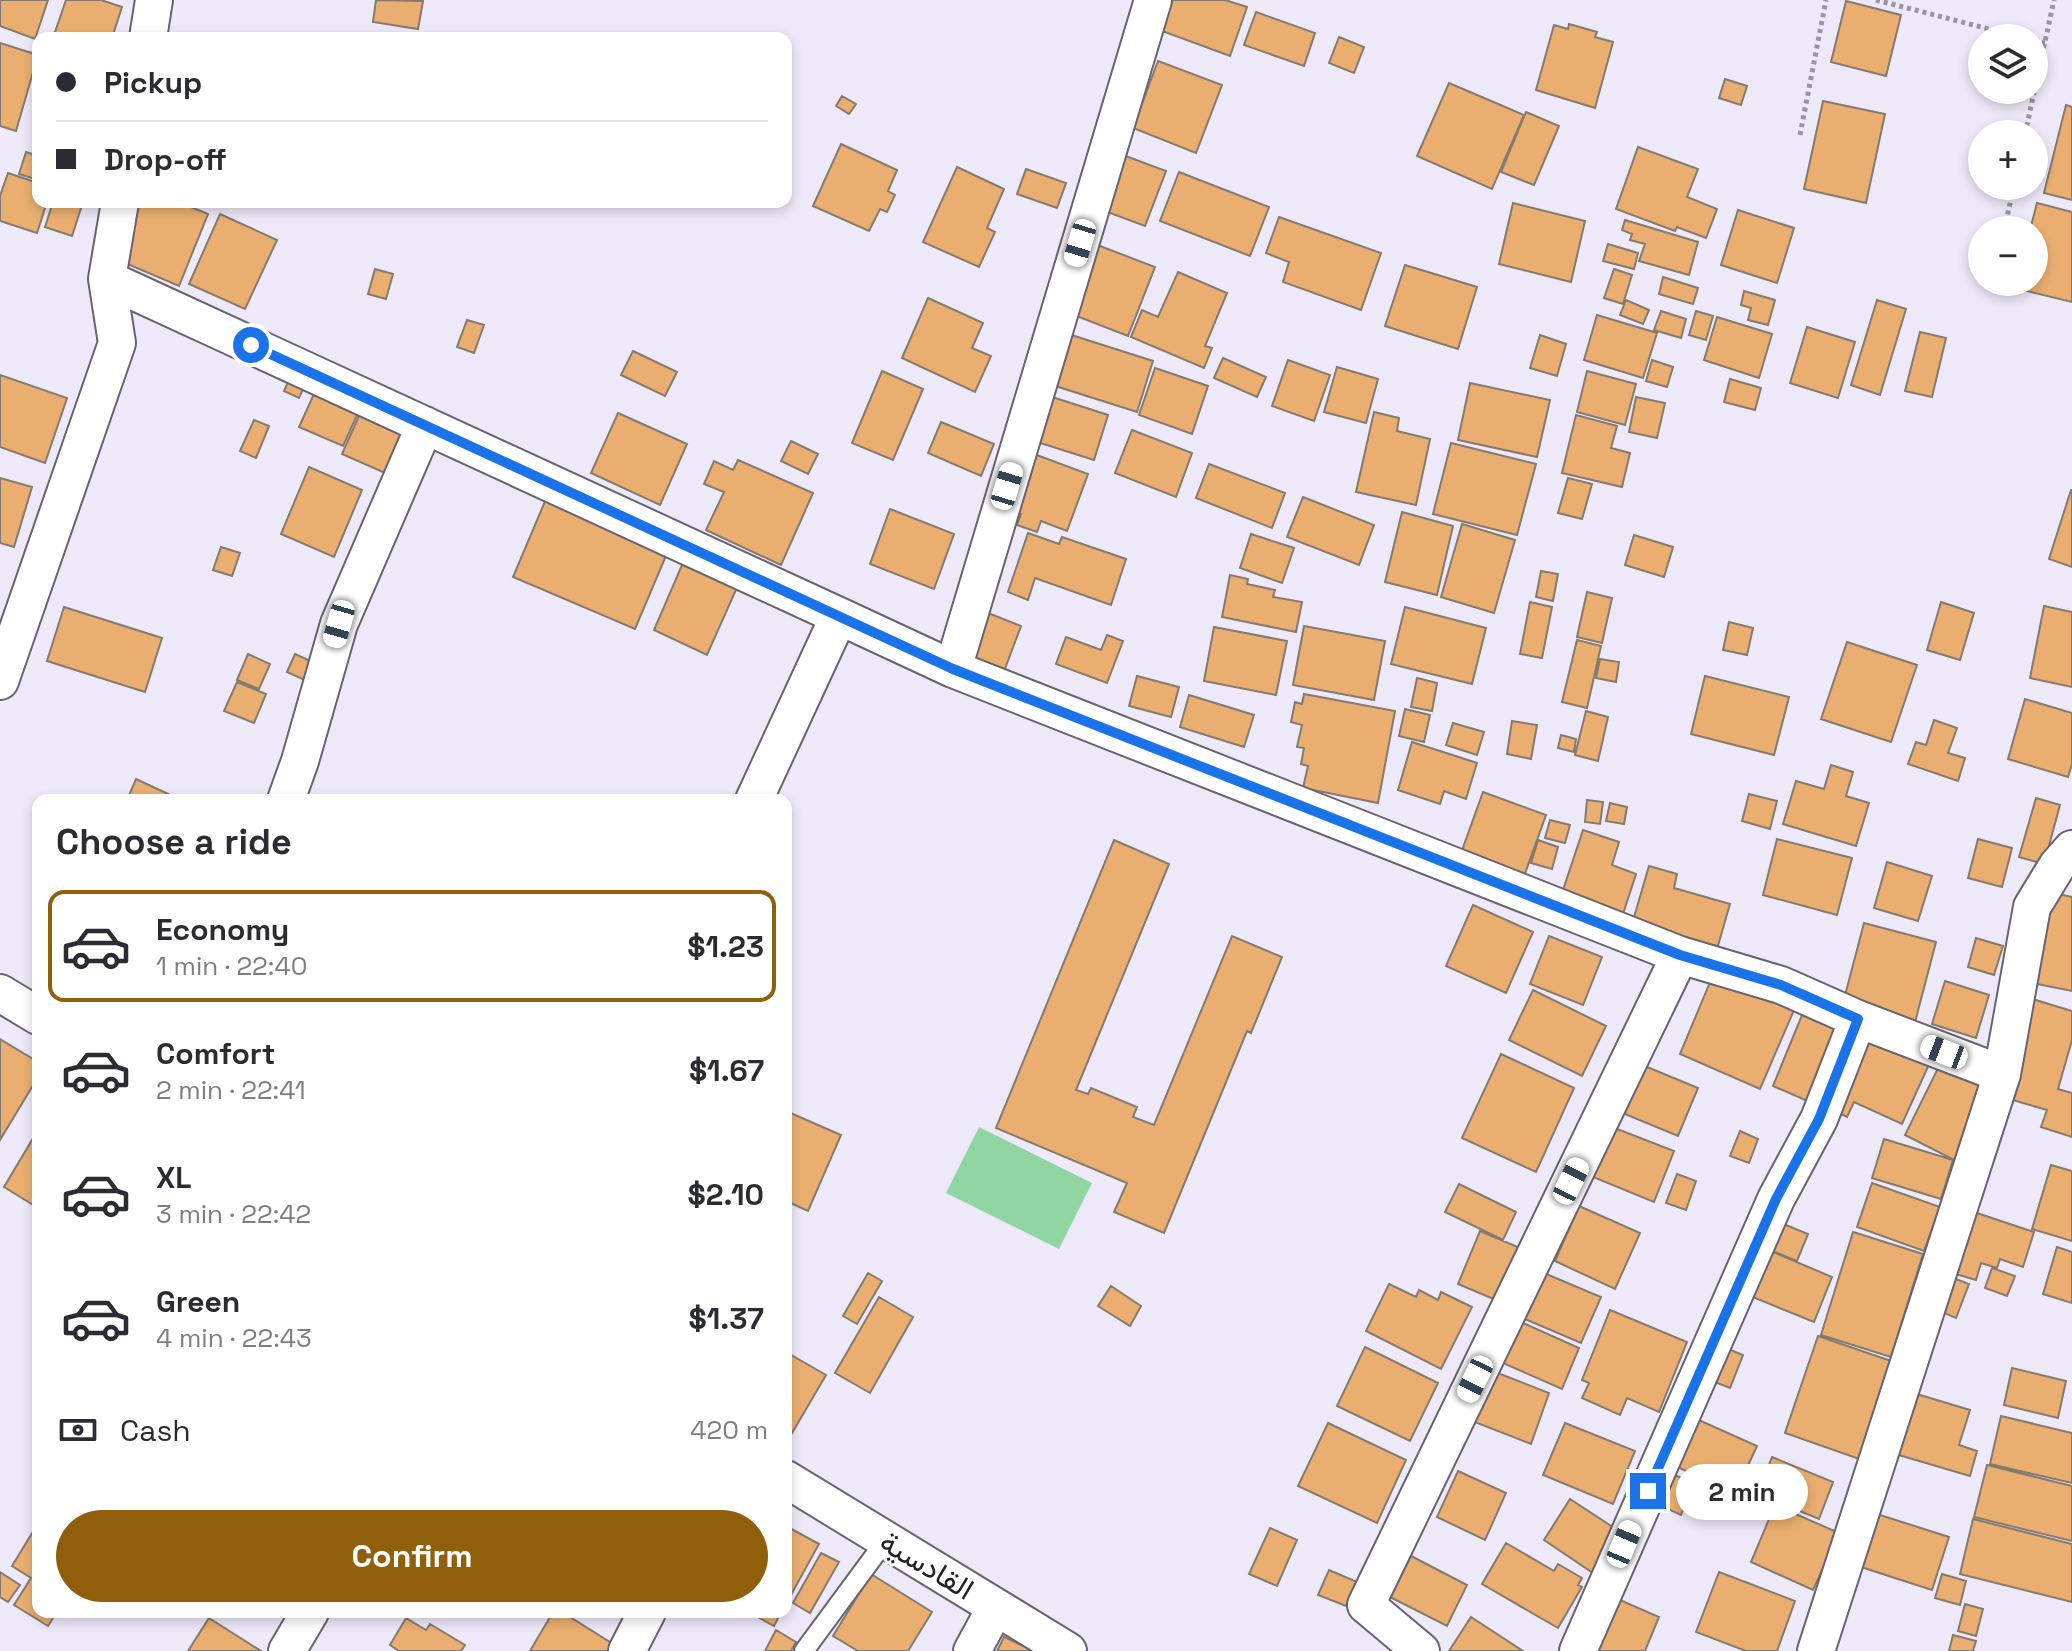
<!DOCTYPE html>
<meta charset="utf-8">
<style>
:root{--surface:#fff;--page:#f7f7f7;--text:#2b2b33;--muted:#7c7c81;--line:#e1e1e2;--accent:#905f0c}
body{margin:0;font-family:"Space Grotesk",Vazirmatn,sans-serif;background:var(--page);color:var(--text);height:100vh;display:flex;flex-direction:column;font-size:30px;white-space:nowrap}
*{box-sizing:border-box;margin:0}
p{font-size:26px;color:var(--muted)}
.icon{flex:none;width:44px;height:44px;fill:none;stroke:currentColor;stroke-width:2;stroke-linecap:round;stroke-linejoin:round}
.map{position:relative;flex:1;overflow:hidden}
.side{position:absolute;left:32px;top:794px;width:760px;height:824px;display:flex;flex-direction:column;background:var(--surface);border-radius:16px;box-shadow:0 4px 12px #0003}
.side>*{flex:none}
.banner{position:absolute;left:32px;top:32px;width:760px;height:176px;border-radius:16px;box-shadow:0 4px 12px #0003;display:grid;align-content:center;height:176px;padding:0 24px;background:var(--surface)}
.buttons{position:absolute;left:1968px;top:24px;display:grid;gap:16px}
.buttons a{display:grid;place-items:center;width:80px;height:80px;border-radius:50%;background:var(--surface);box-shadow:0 4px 12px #0003;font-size:40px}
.end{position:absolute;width:36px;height:36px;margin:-18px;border:10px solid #1a73e8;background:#fff;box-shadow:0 0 0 4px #fff}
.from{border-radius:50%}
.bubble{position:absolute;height:56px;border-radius:28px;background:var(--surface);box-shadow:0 4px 12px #0003;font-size:26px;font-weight:700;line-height:56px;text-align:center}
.car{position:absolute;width:24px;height:48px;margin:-24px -12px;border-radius:10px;box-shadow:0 0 6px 2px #0007;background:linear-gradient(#fff 24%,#345 0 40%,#fff 0 76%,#345 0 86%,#fff 0)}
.banner b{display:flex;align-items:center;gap:28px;height:76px;font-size:30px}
.banner b+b{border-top:2px solid var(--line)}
.banner i{width:20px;height:20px;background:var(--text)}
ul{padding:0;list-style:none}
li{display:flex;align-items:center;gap:24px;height:112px;margin:0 16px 12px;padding:0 8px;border:4px solid transparent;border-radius:16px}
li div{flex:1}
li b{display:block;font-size:30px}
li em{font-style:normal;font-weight:700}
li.active{border-color:var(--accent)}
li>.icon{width:72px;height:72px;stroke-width:1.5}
h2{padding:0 24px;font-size:36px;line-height:96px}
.pay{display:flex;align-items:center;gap:20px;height:88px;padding:0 24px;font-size:30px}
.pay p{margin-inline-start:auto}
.action{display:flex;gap:16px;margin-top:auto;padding:16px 24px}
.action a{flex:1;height:92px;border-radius:48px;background:var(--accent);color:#fff;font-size:32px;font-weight:700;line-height:92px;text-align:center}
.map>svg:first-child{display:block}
.garden{fill:#91d6a2}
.building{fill:#eaaf70;stroke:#857a6f;stroke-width:2}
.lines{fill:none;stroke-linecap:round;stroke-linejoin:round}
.lane-casing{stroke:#686371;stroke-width:22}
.street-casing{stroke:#686371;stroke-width:40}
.path{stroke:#9894a0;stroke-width:5;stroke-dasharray:4 4;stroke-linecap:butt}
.lane{stroke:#fff;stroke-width:18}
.street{stroke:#fff;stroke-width:36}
.route{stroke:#1a73e8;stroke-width:10}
.labels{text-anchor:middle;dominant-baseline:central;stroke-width:6;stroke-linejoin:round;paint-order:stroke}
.street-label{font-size:30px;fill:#222026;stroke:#fff}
</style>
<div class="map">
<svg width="2072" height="1651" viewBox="0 0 2072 1651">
<rect width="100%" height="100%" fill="#eee9f9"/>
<path class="garden" d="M979,1127L1092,1183L1059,1249L946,1193Z"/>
<path class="building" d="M0,0H48L35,39L0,26Z
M66,0H101L122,7L112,38H53Z
M376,0L423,1L418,29L373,22Z
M1173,0H1225L1247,7L1230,56L1162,31Z
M1846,1L1901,15L1886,76L1831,62Z
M1256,12L1315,33L1304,66L1244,45Z
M1569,24L1597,32L1595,37L1613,42L1595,108L1536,90L1554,25L1568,29Z
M1339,37L1364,47L1354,73L1329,63Z
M0,43L38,55L16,131L0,126Z
M1158,61L1222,85L1196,153L1133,128Z
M1725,79L1747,86L1741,105L1719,98Z
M1449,83L1524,115L1492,189L1417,156Z
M842,96L856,104L849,114L836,106Z
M1823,101L1885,114L1866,203L1804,189Z
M2066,105L2072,107V200L2044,193Z
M1526,112L1559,126L1534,185L1501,172Z
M841,144L897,170L888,191L895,195L887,212L880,209L869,231L813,206Z
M1638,147L1698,169L1687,197L1717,209L1706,238L1677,227L1675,231L1616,209Z
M26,152L38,156V180L19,174Z
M1123,155L1166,171L1145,226L1102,210Z
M957,167L1004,189L987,228L995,232L979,267L923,242Z
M1026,169L1066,183L1057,208L1017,194Z
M1179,172L1269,207L1250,256L1160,221Z
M8,173L38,183V202H47L37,233L0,221V196Z
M53,202H83L72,236L45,227Z
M141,202H179L208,214L179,286L118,260Z
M1513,203L1585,221L1571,282L1499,264Z
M2037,203L2072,212V302L2015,288L2017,282H2034V230H2030Z
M1738,210L1794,228L1777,283L1721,265Z
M220,214L277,240L245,309L189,284Z
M1279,217L1381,253L1361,310L1283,282L1289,262L1266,253Z
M1625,220L1698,242L1689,275L1639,261L1645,244L1630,240L1632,234L1622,230Z
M1092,243L1155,267L1128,336L1066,312Z
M1608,244L1638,253L1634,269L1603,261Z
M1405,265L1477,287L1458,349L1385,326Z
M375,269L393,274L386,299L368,294Z
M1614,269L1632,275L1623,304L1604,298Z
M1178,272L1227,293L1205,346L1212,348L1204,368L1131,337L1142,310L1158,317Z
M1663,277L1698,288L1693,304L1659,294Z
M1744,291L1775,300L1768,325L1748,320L1751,308L1741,305Z
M928,298L983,323L972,348L991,356L975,392L902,358Z
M1626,300L1649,310L1643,324L1620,315Z
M1877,300L1906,309L1880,395L1851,385Z
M1661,311L1686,319L1681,338L1654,330Z
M1696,311L1713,316L1706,340L1689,335Z
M1597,315L1657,333L1643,378L1584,360Z
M1717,317L1772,334L1759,378L1704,360Z
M467,320L484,325L474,353L457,347Z
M1807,327L1855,342L1838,398L1790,383Z
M1062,332L1153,361L1137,412L1046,383Z
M1920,332L1946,338L1932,397L1905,391Z
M1540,335L1566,344L1557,376L1530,368Z
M633,351L677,372L665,396L621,375Z
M1223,358L1266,377L1257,397L1214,378Z
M1288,360L1330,375L1314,421L1272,406Z
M1652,360L1673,367L1667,387L1646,381Z
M296,364L311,372L299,398L284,391Z
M1337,367L1378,379L1366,423L1324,412Z
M1155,368L1208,386L1192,434L1139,415Z
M882,371L923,389L893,460L852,443Z
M1587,371L1636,384L1625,425L1577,412Z
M0,375L67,398L45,463L0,447Z
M1730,379L1761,388L1755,410L1724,402Z
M1470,383L1550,400L1537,457L1458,440Z
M318,385L362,404L343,446L299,427Z
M1046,395L1108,415L1094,460L1031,440Z
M1636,397L1665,403L1657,438L1629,432Z
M363,407L406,425L385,473L342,454Z
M1374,412L1399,418L1397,431L1430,439L1416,505L1356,492Z
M618,413L687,444L660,505L591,473Z
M1576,415L1617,426L1611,448L1630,453L1622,487L1562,473Z
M254,420L269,426L256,458L240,451Z
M941,422L994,444L981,476L928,453Z
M1132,430L1192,453L1176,497L1115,473Z
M791,441L818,454L808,474L781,461Z
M1451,443L1536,464L1517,535L1433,514Z
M1034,454L1088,474L1067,531L1041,521L1037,532L1017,525L1021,514L1014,511Z
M738,460L813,493L781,565L706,530L724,492L704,484L714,461L733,470Z
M1209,464L1285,493L1272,528L1196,498Z
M309,467L362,490L334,557L281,534Z
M0,478L32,487L14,547L0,543Z
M1568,478L1592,484L1582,519L1558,513Z
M2071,490H2072V567L2049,559Z
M1303,497L1374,525L1359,565L1287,537Z
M546,499L668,551L635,629L513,577Z
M890,509L954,534L934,589L870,564Z
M1402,512L1453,526L1437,595L1385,582Z
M1462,524L1515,540L1494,613L1441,597Z
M1028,533L1059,544L1062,537L1126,559L1111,605L1035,578L1028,600L1008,592Z
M1251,534L1294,548L1282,583L1240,568Z
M1634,535L1673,547L1664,577L1625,565Z
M221,547L240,553L232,576L213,570Z
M685,558L739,583L707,655L654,630Z
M1541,571L1558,574L1553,601L1536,597Z
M1230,575L1248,579L1247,584L1275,590L1273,597L1302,602L1296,632L1222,617Z
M1587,592L1612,598L1602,643L1577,637Z
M1530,602L1552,607L1542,658L1520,654Z
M1941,602L1974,613L1960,660L1927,650Z
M968,605L1021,626L1003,674L950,653Z
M2044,606L2072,612V687L2030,678Z
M64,607L162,638L145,692L47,661Z
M1405,607L1486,628L1472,684L1391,664Z
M1729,622L1753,628L1747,655L1723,650Z
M1304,626L1385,641L1374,700L1293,685Z
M1214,627L1287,641L1276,695L1204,681Z
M1107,635L1123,641L1107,683L1056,664L1066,637L1101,650Z
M1577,640L1601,646L1587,708L1562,702Z
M1847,642L1917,665L1891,742L1821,719Z
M248,654L270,664L259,689L237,680Z
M295,654L317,664L309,682L287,672Z
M1600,659L1619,662L1616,682L1596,678Z
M1137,676L1179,687L1171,717L1129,706Z
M1705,676L1789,697L1774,755L1691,734Z
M1417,678L1437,683L1432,711L1411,707Z
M237,682L266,694L254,723L224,711Z
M1304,694L1395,711L1378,803L1303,788L1308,766L1301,764L1304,748L1297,747L1302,725L1291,722L1295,702L1302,704Z
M1189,695L1254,715L1244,747L1180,727Z
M2025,699L2072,713V764L2068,777L2008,759Z
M1405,709L1430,715L1424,742L1399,736Z
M1586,711L1608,717L1598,761L1575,755Z
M1934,720L1957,728L1948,753L1965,758L1958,781L1908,764L1916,742L1926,745Z
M1512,721L1537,725L1531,759L1507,754Z
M1453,723L1484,732L1477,755L1446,745Z
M1561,735L1576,739L1574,752L1558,748Z
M1412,742L1477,763L1466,799L1444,791L1440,804L1398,790Z
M1831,765L1853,772L1846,796L1869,803L1856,846L1783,824L1796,781L1824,789Z
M136,779L181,800H127Z
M1483,792L1546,815L1523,879L1460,856Z
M1749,794L1777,801L1770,829L1742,821Z
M2036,798L2060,805L2044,864L2019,857Z
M1587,800L1603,802L1600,824L1585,822Z
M1610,803L1627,807L1624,824L1606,821Z
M1550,820L1570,825L1565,843L1545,838Z
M1583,830L1619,842L1612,865L1636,874L1622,917L1561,896Z
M1777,839L1852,858L1837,915L1763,895Z
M1978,839L2012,848L2002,887L1968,878Z
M1114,840L1169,864L1076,1090L1088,1094L1091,1088L1137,1107L1133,1117L1154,1125L1232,936L1282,957L1251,1033L1247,1031L1164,1233L1114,1212L1127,1183L996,1128Z
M1538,840L1558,847L1552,869L1531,863Z
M1887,862L1932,876L1918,921L1874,908Z
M1649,866L1677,874L1674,888L1730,904L1717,949L1632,924Z
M2050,892L2072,897V991L2032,983Z
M1473,905L1533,932L1506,993L1446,966Z
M1864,923L1936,942L1914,1026L1842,1007Z
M1549,936L1602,957L1583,1005L1530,984Z
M1976,938L2003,946L1994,975L1968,967Z
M1713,975L1794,1010L1760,1089L1680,1054Z
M1945,981L1989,995L1976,1038L1932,1024Z
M1533,990L1606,1026L1582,1076L1509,1040Z
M2016,994L2072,1011V1040L2058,1089L2072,1093V1137L2041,1127L2047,1110L2006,1098Z
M1802,1015L1849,1035L1819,1106L1773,1086Z
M1865,1030L1931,1060L1902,1124L1854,1102L1847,1117L1830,1109Z
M0,1039L38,1062V1077L0,1140Z
M1501,1054L1574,1088L1536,1172L1462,1138Z
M1944,1056L1995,1081L1956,1161L1905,1135Z
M1640,1064L1698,1088L1678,1136L1620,1112Z
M786,1111L841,1135L808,1211L786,1201Z
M1612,1127L1674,1151L1654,1202L1593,1177Z
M38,1130V1208L4,1187Z
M1740,1131L1758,1139L1749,1163L1730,1156Z
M1884,1139L1953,1160L1941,1199L1872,1178Z
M2051,1165L2072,1171V1241L2032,1229Z
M1677,1174L1696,1181L1686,1210L1666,1203Z
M1872,1183L1940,1207L1924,1251L1857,1227Z
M1459,1184L1516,1212L1503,1240L1445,1212Z
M1579,1206L1640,1233L1615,1289L1555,1261Z
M1968,1210L2034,1232L2023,1267L2000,1259L1997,1268L1981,1263L1976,1280L1949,1272Z
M1781,1223L1808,1234L1797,1261L1770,1250Z
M1480,1231L1520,1248L1498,1301L1458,1284Z
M1853,1232L1923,1254L1891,1357L1821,1335Z
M1761,1247L1832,1277L1814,1322L1743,1293Z
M2057,1247L2072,1252V1303L2043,1294Z
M1992,1268L2015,1276L2007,1296L1985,1288Z
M1539,1271L1601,1297L1581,1343L1520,1317Z
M868,1273L882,1281L857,1324L843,1316Z
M1948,1276L1969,1284L1956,1318L1935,1309Z
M1389,1284L1416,1297L1419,1290L1438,1300L1441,1292L1472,1307L1441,1369L1366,1331Z
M1111,1286L1141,1306L1130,1326L1098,1306Z
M879,1297L913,1317L870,1393L835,1373Z
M1610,1310L1687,1342L1659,1412L1627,1398L1620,1415L1582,1398L1589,1383L1582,1380Z
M1521,1322L1579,1348L1562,1389L1503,1363Z
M1818,1336L1894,1362L1862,1460L1785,1433Z
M1721,1346L1743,1355L1730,1388L1707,1379Z
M1365,1347L1438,1383L1410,1441L1337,1406Z
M786,1352L826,1375L788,1440L786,1439Z
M2012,1368L2066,1381L2058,1418L2004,1405Z
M1490,1370L1549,1393L1531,1444L1472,1421Z
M1910,1392L1970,1410L1959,1445L1977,1451L1970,1476L1892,1453Z
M2001,1416L2072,1433V1483L1990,1464Z
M1692,1417L1757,1446L1735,1494L1671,1464Z
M1328,1423L1406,1460L1377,1523L1298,1486Z
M1565,1423L1635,1451L1613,1504L1543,1475Z
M1772,1457L1833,1482L1819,1519L1758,1494Z
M1987,1465L2072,1486V1541L1974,1517Z
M1458,1471L1506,1493L1485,1540L1437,1517Z
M1672,1474L1694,1483L1681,1515L1659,1505Z
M1570,1499L1625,1535L1599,1577L1544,1540Z
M1775,1505L1839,1533L1813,1590L1751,1562Z
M1877,1514L1949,1537L1932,1590L1861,1567Z
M1973,1519L2072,1544V1602L1960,1574Z
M786,1526L819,1544L786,1604Z
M1270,1528L1297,1540L1277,1586L1249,1574Z
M34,1530L38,1533V1612H57L48,1626L14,1605L31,1578L12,1566Z
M1506,1543L1554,1571L1558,1564L1582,1578L1578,1585L1582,1587L1558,1628L1482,1584Z
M821,1553L839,1562L810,1613L793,1603Z
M1411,1556L1467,1585L1447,1626L1390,1597Z
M1329,1570L1357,1582L1346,1606L1318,1595Z
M0,1572L20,1585L8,1602L0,1597Z
M1719,1572L1795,1601L1777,1651H1746L1696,1632Z
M871,1574L932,1612L908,1651H858L833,1636Z
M1942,1574L1966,1581L1960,1605L1935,1598Z
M1613,1597L1659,1617L1645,1651H1590Z
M1965,1604L1983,1609L1976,1636L1958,1631Z
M553,1612H562L621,1649L619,1651H530Z
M749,1612H781L774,1626Z
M1471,1617L1523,1651H1449Z
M209,1618L261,1651H188Z
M406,1618L426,1630L430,1624L465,1645L461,1651H399L390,1645Z
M776,1630L796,1642L791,1651H765Z
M1953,1635L1976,1641L1973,1651H1949Z
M1004,1637L1030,1649V1651H997Z"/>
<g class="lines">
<g class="lane-casing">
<path id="lane" d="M804,1651L886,1540"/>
</g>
<g class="street-casing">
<path id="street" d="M148,38L154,0
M107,279L120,202
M953,669L1680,955L1781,985L1858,1019L2002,1074
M0,681L117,343L107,279L839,616
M286,800L300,761L339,624L425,425
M754,800L839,616L953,669L1153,0
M0,993L38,1016
M786,1479L1068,1651
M287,1651L310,1612
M627,1651L647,1612
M972,1651L996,1607
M1421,1651L1366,1605L1680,955
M1578,1651L1776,1199L1819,1119L1858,1019
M1816,1651L2002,1074L2032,907L2057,866L2072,849"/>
</g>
<path class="path" d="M1876,0L2024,38
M2034,41L2045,43
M2025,134L2054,0
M1800,135L1826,0
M2004,230L2014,186"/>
<use href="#lane" class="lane"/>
<use href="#street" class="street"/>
</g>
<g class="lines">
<path class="route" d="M251,345L953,669L1680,955L1781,985L1858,1019L1819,1119L1776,1199L1648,1491"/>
</g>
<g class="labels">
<g class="street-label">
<text transform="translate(927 1565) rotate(31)">القادسية</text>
</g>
</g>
</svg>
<div class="buttons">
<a><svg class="icon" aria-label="layers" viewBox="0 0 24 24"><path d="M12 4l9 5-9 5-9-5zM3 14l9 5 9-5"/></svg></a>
<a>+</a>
<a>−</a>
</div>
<i class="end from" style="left:251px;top:345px"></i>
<i class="end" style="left:1648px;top:1491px"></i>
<div class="bubble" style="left:1676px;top:1464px;width:132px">2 min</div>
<i class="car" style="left:1080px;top:243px;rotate:197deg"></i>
<i class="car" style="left:1007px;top:486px;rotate:17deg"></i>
<i class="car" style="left:339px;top:624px;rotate:196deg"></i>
<i class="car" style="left:1944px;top:1052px;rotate:291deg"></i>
<i class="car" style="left:1571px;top:1181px;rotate:26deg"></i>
<i class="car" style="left:1475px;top:1379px;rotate:206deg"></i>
<i class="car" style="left:1624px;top:1544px;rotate:23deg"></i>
<div class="banner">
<b><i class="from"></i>Pickup</b>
<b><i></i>Drop-off</b>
</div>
<section class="side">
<h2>Choose a ride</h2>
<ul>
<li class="active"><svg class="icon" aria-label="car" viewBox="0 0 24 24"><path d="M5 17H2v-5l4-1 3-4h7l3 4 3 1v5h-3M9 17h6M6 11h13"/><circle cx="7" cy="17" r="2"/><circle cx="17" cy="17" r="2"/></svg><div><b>Economy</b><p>1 min · 22:40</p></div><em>$1.23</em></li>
<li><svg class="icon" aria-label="car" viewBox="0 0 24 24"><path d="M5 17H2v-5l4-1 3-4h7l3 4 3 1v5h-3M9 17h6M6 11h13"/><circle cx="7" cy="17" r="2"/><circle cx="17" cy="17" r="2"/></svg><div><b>Comfort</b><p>2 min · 22:41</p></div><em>$1.67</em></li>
<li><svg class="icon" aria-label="car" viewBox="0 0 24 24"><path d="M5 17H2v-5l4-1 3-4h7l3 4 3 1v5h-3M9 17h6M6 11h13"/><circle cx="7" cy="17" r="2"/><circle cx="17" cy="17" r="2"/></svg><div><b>XL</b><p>3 min · 22:42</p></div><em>$2.10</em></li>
<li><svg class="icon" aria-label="car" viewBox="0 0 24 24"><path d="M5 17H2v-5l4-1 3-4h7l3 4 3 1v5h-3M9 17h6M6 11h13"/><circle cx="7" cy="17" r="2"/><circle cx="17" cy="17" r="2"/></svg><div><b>Green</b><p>4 min · 22:43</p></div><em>$1.37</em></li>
</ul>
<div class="pay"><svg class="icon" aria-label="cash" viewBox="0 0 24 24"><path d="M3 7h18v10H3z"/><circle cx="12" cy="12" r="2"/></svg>Cash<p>420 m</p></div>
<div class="action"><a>Confirm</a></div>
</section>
</div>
